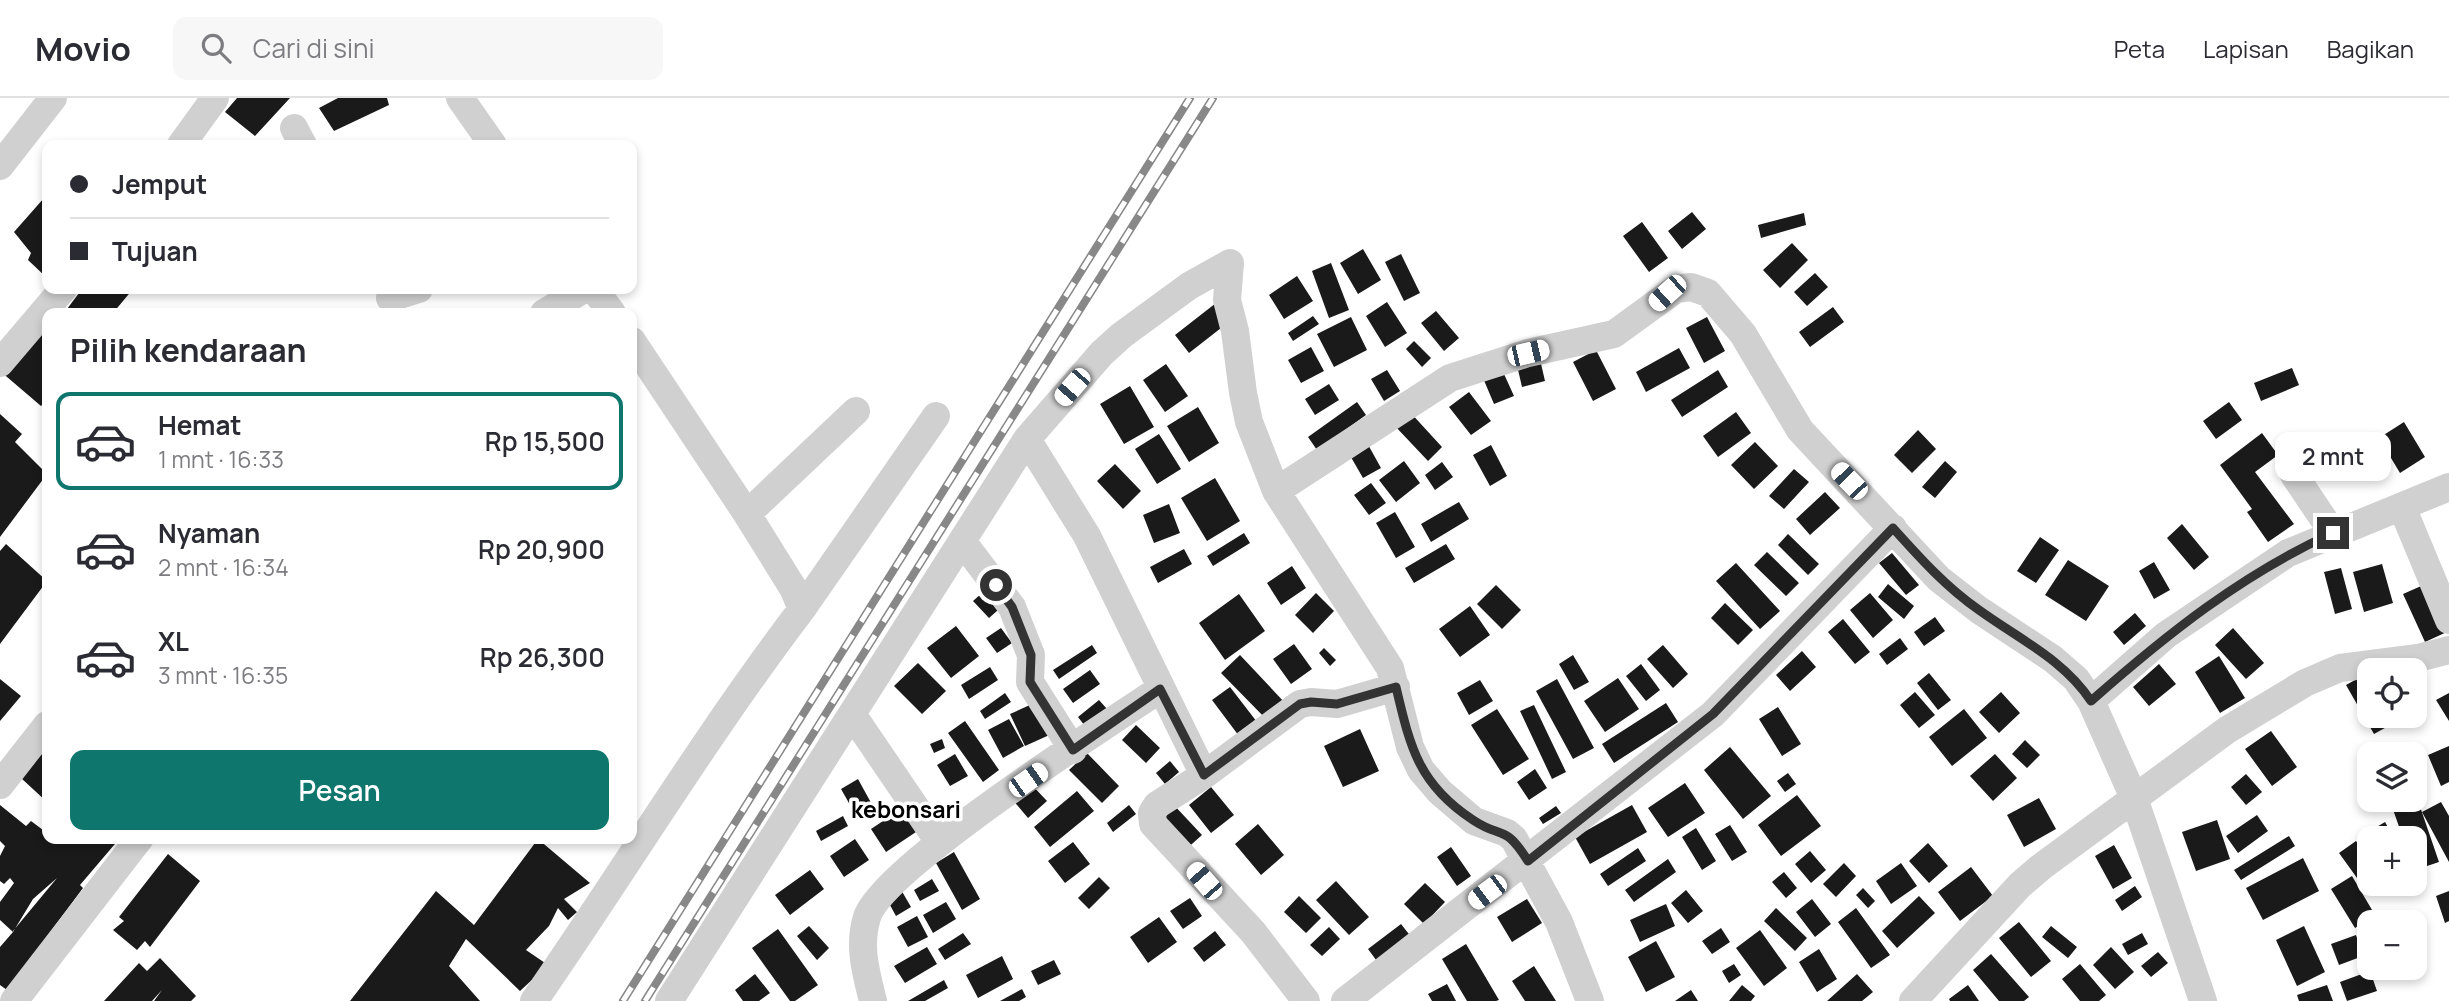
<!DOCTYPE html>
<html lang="id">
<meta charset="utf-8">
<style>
:root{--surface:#fff;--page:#f7f7f7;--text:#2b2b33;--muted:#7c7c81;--line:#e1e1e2;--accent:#0f766e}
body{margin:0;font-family:Manrope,sans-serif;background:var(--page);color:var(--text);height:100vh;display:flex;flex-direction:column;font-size:26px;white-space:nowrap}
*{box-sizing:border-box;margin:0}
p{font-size:23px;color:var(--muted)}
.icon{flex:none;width:38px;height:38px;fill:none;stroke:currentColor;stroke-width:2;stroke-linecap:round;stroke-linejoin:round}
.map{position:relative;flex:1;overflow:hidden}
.panel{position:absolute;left:42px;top:210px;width:595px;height:536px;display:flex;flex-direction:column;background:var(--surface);border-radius:14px;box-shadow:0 4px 10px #0003}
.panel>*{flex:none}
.top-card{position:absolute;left:42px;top:42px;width:595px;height:154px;border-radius:14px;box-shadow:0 4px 10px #0003;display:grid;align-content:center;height:154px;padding:0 28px;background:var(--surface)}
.tools{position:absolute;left:2357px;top:560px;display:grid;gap:14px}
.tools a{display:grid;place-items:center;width:70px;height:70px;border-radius:14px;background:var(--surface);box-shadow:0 4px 10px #0003;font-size:35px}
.end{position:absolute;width:32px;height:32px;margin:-16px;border:9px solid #333;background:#fff;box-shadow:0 0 0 4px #fff}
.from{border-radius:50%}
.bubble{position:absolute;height:49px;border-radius:14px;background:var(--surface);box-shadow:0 4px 10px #0003;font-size:23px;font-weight:600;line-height:49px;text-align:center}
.car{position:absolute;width:21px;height:42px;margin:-21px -10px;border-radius:9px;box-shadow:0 0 5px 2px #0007;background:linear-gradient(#fff 24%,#345 0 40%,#fff 0 76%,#345 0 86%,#fff 0)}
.top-card b{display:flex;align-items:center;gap:24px;height:66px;font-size:26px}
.top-card b+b{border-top:2px solid var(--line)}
.top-card i{width:18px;height:18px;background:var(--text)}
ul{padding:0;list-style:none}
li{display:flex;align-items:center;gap:21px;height:98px;margin:0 14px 10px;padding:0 14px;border:4px solid transparent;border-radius:14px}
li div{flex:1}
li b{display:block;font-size:26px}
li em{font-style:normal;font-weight:600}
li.selected{border-color:var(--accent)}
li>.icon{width:63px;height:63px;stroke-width:1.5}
h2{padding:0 28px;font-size:32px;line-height:84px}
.action{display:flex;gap:14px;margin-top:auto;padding:14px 28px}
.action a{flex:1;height:80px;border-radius:14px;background:var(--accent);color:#fff;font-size:28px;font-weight:600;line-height:80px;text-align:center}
header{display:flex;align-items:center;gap:42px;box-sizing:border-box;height:98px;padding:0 35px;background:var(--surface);border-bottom:2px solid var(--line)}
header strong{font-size:33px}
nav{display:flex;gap:38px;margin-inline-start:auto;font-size:24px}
.search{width:490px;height:63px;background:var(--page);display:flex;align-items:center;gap:18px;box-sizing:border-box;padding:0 24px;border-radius:14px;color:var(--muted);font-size:26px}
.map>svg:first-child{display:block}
.building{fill:#1a1a1a;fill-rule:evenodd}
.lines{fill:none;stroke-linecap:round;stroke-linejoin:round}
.minor{stroke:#d0d0d0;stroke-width:28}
.rail-casing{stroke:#888;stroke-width:8}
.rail{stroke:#fff;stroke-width:5;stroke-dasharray:16;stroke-linecap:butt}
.route{stroke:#333;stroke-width:9}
.labels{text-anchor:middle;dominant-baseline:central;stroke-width:7;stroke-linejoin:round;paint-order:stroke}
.quarter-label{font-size:23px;font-weight:bold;fill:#000;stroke:#fff}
</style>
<header>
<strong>Movio</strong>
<div class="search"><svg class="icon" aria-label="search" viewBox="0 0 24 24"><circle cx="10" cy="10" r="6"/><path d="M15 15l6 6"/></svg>Cari di sini</div>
<nav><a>Peta</a><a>Lapisan</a><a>Bagikan</a></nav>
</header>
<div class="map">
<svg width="2449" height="903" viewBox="0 0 2449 903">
<rect width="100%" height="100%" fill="#fff"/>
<path class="building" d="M237,0H290L255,38L225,14Z
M338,0H387L389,7L334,33L319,10Z
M44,100L47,103L46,179L28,162L31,155L14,134Z
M1692,114L1706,131L1682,151L1668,133Z
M1804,115L1806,127L1761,140L1758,127Z
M1642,124L1668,160L1649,174L1623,138Z
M1792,145L1808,162L1780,190L1763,172Z
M1363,151L1381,182L1358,196L1340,165Z
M1401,156L1420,195L1404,203L1385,164Z
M1331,165L1349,212L1329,220L1312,173Z
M1815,175L1828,189L1807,208L1794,194Z
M1297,178L1313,203L1284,221L1269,197Z
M82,191H133L113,215H64Z
M1387,204L1407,235L1385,249L1366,218Z
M1216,205L1230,223L1189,255L1175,237Z
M1833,209L1844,224L1810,249L1799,234Z
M1436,213L1459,240L1444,253L1421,225Z
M1313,218L1319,226L1293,243L1288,235Z
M1351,219L1367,252L1334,269L1317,236Z
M1707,219L1725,253L1704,265L1686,230Z
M40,227L47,233V301L41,308L0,273Z
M1414,243L1431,260L1422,269L1406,251Z
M1311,249L1324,273L1301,285L1288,262Z
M1679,250L1690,270L1646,294L1636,274Z
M1596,252L1616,291L1593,303L1573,264Z
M1539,257L1545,283L1522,289L1516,263Z
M1499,265L1514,298L1494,306L1480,273Z
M1166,266L1188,298L1165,314L1143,282Z
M2292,270L2299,287L2261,303L2254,285Z
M1387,272L1400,293L1384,303L1371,281Z
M1718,272L1728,289L1682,319L1671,302Z
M1329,286L1339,302L1315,317L1305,301Z
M1130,288L1154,329L1124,346L1100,306Z
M1469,294L1491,323L1471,337L1449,309Z
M1357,304L1366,317L1317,352L1308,339Z
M2229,304L2242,322L2216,341L2203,323Z
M1198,309L1219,345L1189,364L1167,328Z
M1409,313L1442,349L1428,363L1394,327Z
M1736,314L1751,335L1718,359L1703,338Z
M0,316L22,336L15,344L47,376L0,439Z
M2404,324L2425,359L2400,375L2379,340Z
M1918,332L1936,351L1912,375L1894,357Z
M2262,335L2278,357L2255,374L2294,426L2268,444L2247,414L2252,411L2220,367Z
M1159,336L1181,371L1157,386L1135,351Z
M1366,343L1381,370L1363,380L1348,354Z
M1755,344L1778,368L1754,391L1731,367Z
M1491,347L1507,378L1490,388L1473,357Z
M1404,363L1420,385L1396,404L1379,382Z
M1945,363L1957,374L1935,400L1922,389Z
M1442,364L1453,379L1435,392L1425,377Z
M1115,366L1141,393L1123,411L1097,383Z
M1794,371L1809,384L1784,411L1769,398Z
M1215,380L1240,423L1207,443L1181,400Z
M1371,385L1386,405L1369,417L1354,397Z
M1825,394L1840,410L1810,437L1796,421Z
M1459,404L1469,421L1431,444L1421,426Z
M1169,406L1180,435L1154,445L1143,417Z
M1395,414L1415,449L1396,460L1376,425Z
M2182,426L2209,459L2194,472L2167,440Z
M1244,435L1250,445L1213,468L1207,458Z
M1788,436L1819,466L1808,477L1778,447Z
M2040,439L2059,452L2036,485L2017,473Z
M6,446L47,483L0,546V453Z
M1446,446L1455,461L1414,485L1405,470Z
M1184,451L1192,466L1158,485L1150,469Z
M1767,454L1799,485L1786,498L1754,467Z
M1892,455L1919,487L1906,497L1879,465Z
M2068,462L2109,488L2086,523L2045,497Z
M2154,464L2170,492L2154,501L2139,473Z
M1736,465L1780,513L1760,531L1716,483Z
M2382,466L2393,505L2364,514L2353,474Z
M1292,468L1306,490L1281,507L1267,485Z
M2341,470L2352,511L2335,516L2324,474Z
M2428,485L2449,533L2425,544L2403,496Z
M1888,486L1914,508L1904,521L1878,499Z
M991,487L1007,504L989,520L973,503Z
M1496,487L1521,512L1502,531L1477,506Z
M1316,495L1334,513L1313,535L1295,517Z
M1870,495L1893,522L1873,540L1850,512Z
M1239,496L1265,533L1225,562L1199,525Z
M1725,505L1753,532L1738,547L1711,520Z
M1470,508L1490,537L1460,559L1439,531Z
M2135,515L2146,528L2124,547L2113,534Z
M1935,519L1945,533L1924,548L1914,534Z
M1843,521L1870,554L1855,566L1828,534Z
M956,528L979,558L951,580L927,550Z
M1001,530L1012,545L997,555L986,540Z
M2233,530L2264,565L2246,581L2215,547Z
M1900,540L1908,551L1887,567L1879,556Z
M1294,546L1312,571L1291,586L1273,561Z
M1092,547L1097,555L1059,581L1053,572Z
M1663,547L1688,576L1673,590L1647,561Z
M1324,550L1336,562L1330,568L1319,555Z
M1802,553L1816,569L1790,593L1776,577Z
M1240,557L1286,606L1268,623L1221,575Z
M1573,557L1589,584L1574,592L1559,566Z
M2219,558L2245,600L2220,615L2195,574Z
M918,565L946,593L922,616L894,588Z
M1641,566L1660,592L1646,603L1626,578Z
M2159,566L2176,586L2149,608L2133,589Z
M990,569L998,582L969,601L961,587Z
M1090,572L1100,586L1073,605L1063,591Z
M1929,575L1951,602L1938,612L1917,585Z
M2364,577L2370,586V618H2387L2392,626L2374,636L2346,587Z
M1618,580L1639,611L1605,634L1584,603Z
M0,581L21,598L0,623Z
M1557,581L1594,650L1573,661L1536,593Z
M1480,582L1493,603L1469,617L1457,595Z
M1230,589L1257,624L1239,638L1212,602Z
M1915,594L1935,617L1919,630L1900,607Z
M2001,594L2020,615L1999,635L1979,614Z
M1005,595L1011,604L985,621L980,613Z
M2449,595V623L2436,602Z
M1041,602L1056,634L1025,648L1010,616Z
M1099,602L1107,611L1085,628L1078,619Z
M1666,605L1678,624L1614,665L1602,646Z
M1534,607L1566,674L1552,681L1520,613Z
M1778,609L1801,646L1782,658L1759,621Z
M1497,611L1529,661L1503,677L1471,627Z
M1964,611L1987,640L1952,668L1929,639Z
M1009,621L1024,648L1003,660L988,632Z
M965,623L999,672L983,684L948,635Z
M1136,627L1160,650L1146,665L1122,642Z
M1360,631L1379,673L1343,689L1324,648Z
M2271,633L2297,669L2272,688L2245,651Z
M47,635V704L21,680Z
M942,641L945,650L934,655L930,646Z
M2025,642L2040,657L2027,670L2012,656Z
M2449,648V684L2441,688L2428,657Z
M1730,649L1771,698L1743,721L1704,672Z
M1087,655L1119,688L1102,705L1069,672Z
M955,656L968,678L950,688L937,667Z
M1995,656L2017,680L1993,703L1970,678Z
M1170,663L1179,674L1165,686L1156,675Z
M1535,671L1547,690L1529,702L1517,684Z
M1788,675L1796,686L1785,694L1777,683Z
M2246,676L2262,694L2246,707L2231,689Z
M858,681L875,712L858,721L841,691Z
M1030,685L1047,703L1028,720L1012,701Z
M1685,685L1705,715L1668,739L1648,710Z
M1211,689L1234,717L1211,735L1189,707Z
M1077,693L1094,713L1050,749L1034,729Z
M2415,694L2439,764L2415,772V740H2403L2390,703L2415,702Z
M1797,697L1821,728L1781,758L1758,727Z
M2039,700L2056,731L2024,749L2007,717Z
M2441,704L2449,718V764L2422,714Z
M1172,705L1202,737L1183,754L1154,721Z
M0,707L26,728L31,723L47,735V740H120L80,787L83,790L7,892L0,887V849L13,834L0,822V804L14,785L10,780L4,786L0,783V758L5,748L0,743ZM57,780L13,833V834L33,801Z
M1129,707L1136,716L1113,734L1107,725Z
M1632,707L1647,734L1590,766L1575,739Z
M1556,708L1561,715L1543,726L1539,720Z
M901,711L916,734L886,754L871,731Z
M2257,717L2268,733L2238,755L2226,738Z
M843,718L848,728L821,743L816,733Z
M2217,722L2230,761L2196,773L2182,734Z
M2385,724L2394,740H2368L2365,736Z
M1258,726L1284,757L1261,777L1235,746Z
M1730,727L1747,754L1732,763L1715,736Z
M1696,730L1716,763L1702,772L1682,739Z
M2289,738L2295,748L2241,782L2234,772Z
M538,741L590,785L564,801L577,814L568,822L558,810L549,828L526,852L548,867L520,893L466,841L449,868L480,903H350L436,793L474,827Z
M855,741L869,762L844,779L830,758Z
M2356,743L2370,761V786H2387L2370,798L2339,755Z
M1073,744L1090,766L1065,785L1048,763Z
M1928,745L1948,768L1929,785L1909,763Z
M2114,747L2132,780L2113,791L2095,758Z
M1451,749L1471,778L1457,788L1437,759Z
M1638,750L1646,763L1608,788L1600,776Z
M1810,753L1826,772L1811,785L1795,766Z
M954,754L980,801L962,812L936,765Z
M168,756L200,783L150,849L145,843L137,852L113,832L124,823L119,819Z
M2303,760L2319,793L2263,822L2246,790Z
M1668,761L1676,774L1634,804L1625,792Z
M1844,765L1856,778L1836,799L1823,786Z
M1901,765L1917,788L1891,806L1876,783Z
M1971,769L1993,798L1960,823L1938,794Z
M810,772L824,791L790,817L775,797Z
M1784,774L1797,790L1786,800L1772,784Z
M2352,778L2375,817L2355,830L2331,791Z
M1099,779L1110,790L1089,811L1078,800Z
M932,781L939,793L920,803L914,792Z
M1336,783L1369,819L1349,837L1316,802Z
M1425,785L1445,804L1424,826L1404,806Z
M2135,788L2142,799L2122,813L2115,802Z
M900,790L911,809L896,818L885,798Z
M1863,790L1875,803L1868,810L1856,797Z
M1686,792L1703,813L1688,825L1671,805Z
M2449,793V823L2445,825L2436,798Z
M1299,798L1321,820L1306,835L1284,814Z
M1919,798L1935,815L1897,850L1882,833Z
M1190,800L1202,818L1183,831L1170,813Z
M1527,801L1542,825L1512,844L1497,819Z
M1812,801L1831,826L1815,839L1796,814Z
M946,804L956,821L933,835L923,817Z
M1666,806L1675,828L1640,844L1630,822Z
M1776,810L1807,840L1795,853L1764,823Z
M1856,810L1890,857L1871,870L1838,824Z
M917,818L928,839L908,849L897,829Z
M1159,819L1177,844L1148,865L1130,839Z
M2019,824L2051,863L2031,879L1999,840Z
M1401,826L1412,840L1379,866L1368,851Z
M809,828L829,850L817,862L797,838Z
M2051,828L2077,849L2068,860L2042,839Z
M2304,828L2325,874L2297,888L2276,842Z
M1329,829L1340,841L1322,858L1310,847Z
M1721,830L1730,844L1712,856L1702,843Z
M778,831L818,887L795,903H790L752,850Z
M1760,832L1787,870L1764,888L1736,850Z
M1215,833L1226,847L1204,864L1193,850Z
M963,835L971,846L945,862L938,851Z
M2142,835L2148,846L2128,857L2122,846Z
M2356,837L2363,858L2339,867L2331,846Z
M1656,843L1675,879L1646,894L1628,859Z
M1466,846L1499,902L1496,903H1467L1442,861Z
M927,849L937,866L905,885L894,868Z
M2111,849L2134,874L2115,891L2093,867Z
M1819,851L1837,881L1817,894L1799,864Z
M2158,854L2168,865L2151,879L2141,868Z
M1991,856L2029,899L2024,903H1999L1973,872Z
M1002,858L1013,881L978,900L966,877Z
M160,860L196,898L191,903H154L162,892L152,903H104L139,865L147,873Z
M1054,862L1061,876L1038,887L1031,873Z
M1734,866L1741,877L1729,885L1722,873Z
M2080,866L2106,897L2099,903H2080L2062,881Z
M1534,868L1556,903H1525L1512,883Z
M2370,873L2377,893L2347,903L2340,884Z
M755,876L770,895L759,903H743L735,892Z
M1857,876L1873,894L1862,903H1827Z
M944,882L948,890L925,903H908Z
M1447,886L1456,903H1432L1428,896Z
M1742,887L1755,898L1751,903H1729Z
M1968,887L1979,903H1950L1949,901Z
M2327,887L2333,903H2299L2297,897Z
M1022,891L1026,899L1019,903H1000Z
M1691,892L1698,903H1675Z"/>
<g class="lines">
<path class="minor" d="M460,0L493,47
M294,30L303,47
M181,47L215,0
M0,68L53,0
M594,191L612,215
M390,200L419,191
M544,215L584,191
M0,265L63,191
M1027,341L1087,438L1204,677L1157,707L1152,715L1153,726L1253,834L1306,903
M2294,377L2333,435
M1276,393L1450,280L1528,255L1614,236L1676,191L1691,189L1708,195L1743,236L1800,332L1939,481L1979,512L2053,561L2076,581L2091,603L2134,700L2203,903
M2402,409L2449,522
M747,416L856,313
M962,443L1012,509L1031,557L1030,584L1073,652
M802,511L936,318
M2091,603L2166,537L2288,455L2449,389
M852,616L939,744
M1204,677L1300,606L1311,604L1337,606L1396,589
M0,687L47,627
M14,903L140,740
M534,903C624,773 706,637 802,511L793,490L747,416L632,243
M669,903L1027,341L1102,255L1122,237L1189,188L1230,165L1227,202L1235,233L1243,295L1249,324L1276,393L1390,570L1410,649L1421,672L1440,694L1474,723L1507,735L1514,741L1559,824L1590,903
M873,903C866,875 858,848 867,819C883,769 1106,628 1160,591
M1345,903L1713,616L1893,430
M1913,903L2020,787L2041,769L2227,632L2305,585L2340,570L2418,560L2449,552"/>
<g class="rail-casing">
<path id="rail" d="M623,903L1190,0
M645,903L1213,0"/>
</g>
<use href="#rail" class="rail"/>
</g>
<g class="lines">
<path class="route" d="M996,487L1012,509L1031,557L1030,584L1073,652L1160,591L1204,677L1300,606L1311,604L1337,606L1396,589C1410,648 1418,686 1473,722C1503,742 1504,725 1528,763L1713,616L1893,430C1920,460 1946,489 1979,512C2019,541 2063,561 2091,603C2166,537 2242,476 2333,435"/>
</g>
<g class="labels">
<g class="quarter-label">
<text x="906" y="711">kebonsari</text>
</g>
</g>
</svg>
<div class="tools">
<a><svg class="icon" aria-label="locate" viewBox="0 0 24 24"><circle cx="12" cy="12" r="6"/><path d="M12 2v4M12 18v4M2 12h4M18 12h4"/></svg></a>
<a><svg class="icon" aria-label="layers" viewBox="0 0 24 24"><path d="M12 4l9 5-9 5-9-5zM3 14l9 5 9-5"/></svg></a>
<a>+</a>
<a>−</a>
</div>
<i class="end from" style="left:996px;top:487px"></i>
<i class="end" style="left:2333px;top:435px"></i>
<div class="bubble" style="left:2275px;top:334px;width:116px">2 mnt</div>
<i class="car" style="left:1667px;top:195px;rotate:228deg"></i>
<i class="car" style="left:1528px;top:255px;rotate:77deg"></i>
<i class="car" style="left:1072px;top:289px;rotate:221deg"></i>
<i class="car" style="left:1849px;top:383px;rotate:316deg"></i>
<i class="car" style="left:1028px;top:682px;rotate:55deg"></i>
<i class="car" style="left:1204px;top:783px;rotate:319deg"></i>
<i class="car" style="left:1487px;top:794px;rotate:233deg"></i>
<div class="top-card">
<b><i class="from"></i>Jemput</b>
<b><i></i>Tujuan</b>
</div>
<section class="panel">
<h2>Pilih kendaraan</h2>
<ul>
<li class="selected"><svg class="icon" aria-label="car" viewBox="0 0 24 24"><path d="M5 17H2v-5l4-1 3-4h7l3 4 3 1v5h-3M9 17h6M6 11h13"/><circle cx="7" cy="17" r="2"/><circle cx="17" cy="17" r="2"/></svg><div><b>Hemat</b><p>1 mnt · 16:33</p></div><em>Rp 15,500</em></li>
<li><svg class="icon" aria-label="car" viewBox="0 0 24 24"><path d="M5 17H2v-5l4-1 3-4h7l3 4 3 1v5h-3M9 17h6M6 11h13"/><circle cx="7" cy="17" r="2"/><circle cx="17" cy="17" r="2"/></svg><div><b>Nyaman</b><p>2 mnt · 16:34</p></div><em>Rp 20,900</em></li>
<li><svg class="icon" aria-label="car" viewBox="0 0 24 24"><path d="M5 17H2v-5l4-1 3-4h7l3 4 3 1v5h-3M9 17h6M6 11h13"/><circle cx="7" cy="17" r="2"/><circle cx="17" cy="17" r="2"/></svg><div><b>XL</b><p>3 mnt · 16:35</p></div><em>Rp 26,300</em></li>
</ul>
<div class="action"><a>Pesan</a></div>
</section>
</div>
